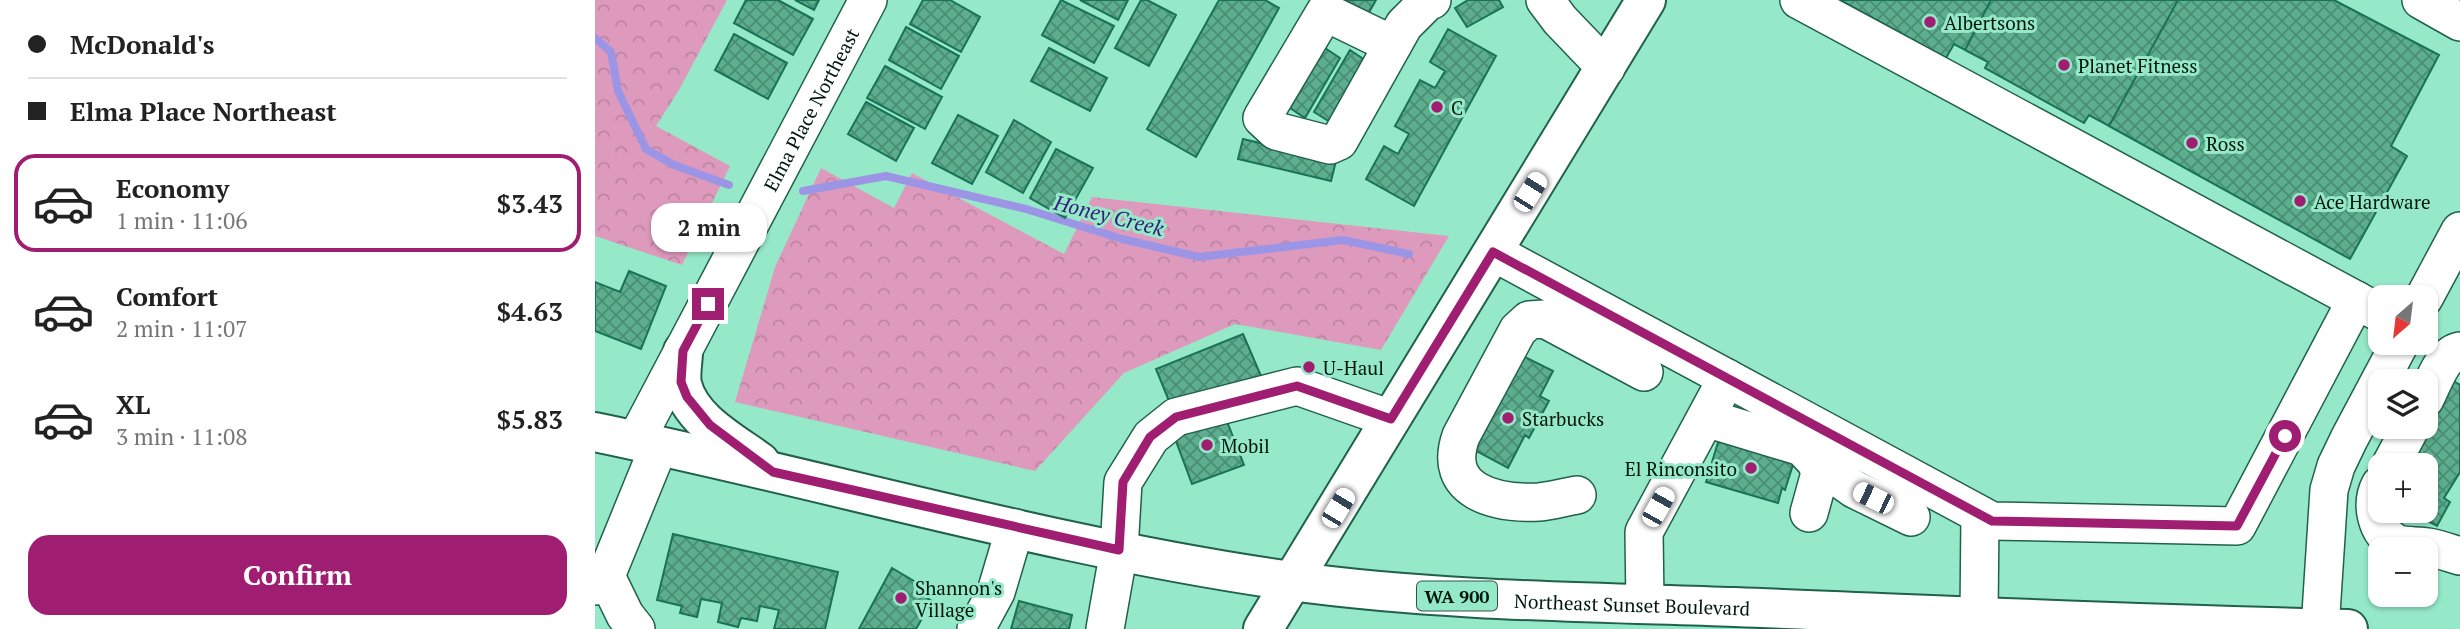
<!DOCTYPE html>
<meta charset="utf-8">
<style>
:root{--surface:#fff;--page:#f6f6f6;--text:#222;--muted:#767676;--line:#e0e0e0;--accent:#9f1e71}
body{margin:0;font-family:"PT Serif",serif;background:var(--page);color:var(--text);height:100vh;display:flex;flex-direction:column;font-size:26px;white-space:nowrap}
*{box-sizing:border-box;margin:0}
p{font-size:23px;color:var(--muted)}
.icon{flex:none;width:38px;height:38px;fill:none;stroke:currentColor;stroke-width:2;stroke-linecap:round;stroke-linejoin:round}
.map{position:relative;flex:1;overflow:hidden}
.details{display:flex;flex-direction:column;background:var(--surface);width:595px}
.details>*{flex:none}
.banner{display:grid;align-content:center;height:154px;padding:0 28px;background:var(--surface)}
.needle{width:46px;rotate:208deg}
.buttons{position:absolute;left:1773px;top:285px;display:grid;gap:14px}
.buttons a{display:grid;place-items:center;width:70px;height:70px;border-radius:14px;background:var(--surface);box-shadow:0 2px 5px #0004;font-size:35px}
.end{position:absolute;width:32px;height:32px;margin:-16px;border:9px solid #9f1e71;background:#fff;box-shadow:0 0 0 4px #fff}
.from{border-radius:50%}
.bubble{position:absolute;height:49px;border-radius:21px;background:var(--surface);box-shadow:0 2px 5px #0004;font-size:23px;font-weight:700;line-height:49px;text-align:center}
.car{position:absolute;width:21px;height:42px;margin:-21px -10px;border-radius:9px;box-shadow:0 0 5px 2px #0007;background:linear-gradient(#fff 24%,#345 0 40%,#fff 0 76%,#345 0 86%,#fff 0)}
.banner b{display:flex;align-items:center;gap:24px;height:66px;font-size:26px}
.banner b+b{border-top:2px solid var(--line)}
.banner i{width:18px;height:18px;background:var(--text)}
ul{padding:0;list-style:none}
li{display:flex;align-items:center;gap:21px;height:98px;margin:0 14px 10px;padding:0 14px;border:4px solid transparent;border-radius:21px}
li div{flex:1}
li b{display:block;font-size:26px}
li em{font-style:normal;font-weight:700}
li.selected{border-color:var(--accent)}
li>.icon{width:63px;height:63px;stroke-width:1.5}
.cta{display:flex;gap:14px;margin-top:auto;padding:14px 28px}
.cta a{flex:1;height:80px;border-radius:21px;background:var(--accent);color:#fff;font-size:28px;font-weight:700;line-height:80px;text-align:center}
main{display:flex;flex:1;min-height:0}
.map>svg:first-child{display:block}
.forest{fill:url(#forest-crowns)}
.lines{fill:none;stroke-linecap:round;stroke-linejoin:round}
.stream{stroke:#9c95e6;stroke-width:8}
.building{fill:url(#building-cross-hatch);stroke:#187357;stroke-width:2}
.minor-casing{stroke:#20614b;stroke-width:40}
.major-casing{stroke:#20614b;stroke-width:42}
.minor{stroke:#fff;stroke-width:37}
.major{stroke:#fff;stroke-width:38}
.route{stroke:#9f1e71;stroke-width:9}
.poi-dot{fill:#9f1e71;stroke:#96e9c8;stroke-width:2.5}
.labels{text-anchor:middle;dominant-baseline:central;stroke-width:6;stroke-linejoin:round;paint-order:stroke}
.shield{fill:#96e9c8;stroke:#2d5646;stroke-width:2}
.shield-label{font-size:18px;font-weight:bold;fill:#00170e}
.poi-label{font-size:19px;fill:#00170e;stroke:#96e9c8;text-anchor:start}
.street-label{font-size:19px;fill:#00170e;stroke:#96e9c8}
.water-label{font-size:21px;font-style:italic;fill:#351d7a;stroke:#96e9c8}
</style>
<main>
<section class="details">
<div class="banner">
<b><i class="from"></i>McDonald's</b>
<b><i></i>Elma Place Northeast</b>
</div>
<ul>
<li class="selected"><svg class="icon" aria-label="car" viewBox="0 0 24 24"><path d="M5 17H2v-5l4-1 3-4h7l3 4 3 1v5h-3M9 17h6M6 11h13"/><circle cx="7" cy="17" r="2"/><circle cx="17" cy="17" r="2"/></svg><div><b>Economy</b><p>1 min · 11:06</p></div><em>$3.43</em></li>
<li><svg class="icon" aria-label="car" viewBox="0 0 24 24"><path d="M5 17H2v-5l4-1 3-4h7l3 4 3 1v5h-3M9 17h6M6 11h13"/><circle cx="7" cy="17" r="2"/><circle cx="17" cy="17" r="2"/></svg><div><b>Comfort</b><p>2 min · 11:07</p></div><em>$4.63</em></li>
<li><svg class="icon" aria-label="car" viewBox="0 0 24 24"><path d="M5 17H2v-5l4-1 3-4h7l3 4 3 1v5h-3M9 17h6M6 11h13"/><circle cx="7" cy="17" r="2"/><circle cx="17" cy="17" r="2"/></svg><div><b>XL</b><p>3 min · 11:08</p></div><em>$5.83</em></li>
</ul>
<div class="cta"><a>Confirm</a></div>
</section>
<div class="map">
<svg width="1865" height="629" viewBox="0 0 1865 629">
<defs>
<pattern id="forest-crowns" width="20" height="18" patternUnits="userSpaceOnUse" patternTransform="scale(1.75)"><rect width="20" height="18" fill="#de9abd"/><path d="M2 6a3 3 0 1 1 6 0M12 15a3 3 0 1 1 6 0" fill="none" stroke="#bd84a1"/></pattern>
<pattern id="building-cross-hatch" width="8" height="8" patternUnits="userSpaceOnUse" patternTransform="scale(1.75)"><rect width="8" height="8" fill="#5cae8f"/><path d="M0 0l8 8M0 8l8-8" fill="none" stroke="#4a8d73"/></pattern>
</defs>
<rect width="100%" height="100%" fill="#96e9c8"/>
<path class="forest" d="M0,0H132L84,90L61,126L135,166L87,265L0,236Z
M226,168L299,208L317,173L469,254L497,197L854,236L786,350L640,324L529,373L440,471L140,402L180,267Z"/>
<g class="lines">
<path class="stream" d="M0,38L16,52L23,91L51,149L79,165L134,185
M208,191L291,176L431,209L527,239L604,257L748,240L814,254"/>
</g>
<path class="building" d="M151,0H183L218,19L198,55L139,23Z
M200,0H224L219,10Z
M328,0H355L385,17L366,52L315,24Z
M466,0L519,26L499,63L447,35Z
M485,0H533L523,20Z
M546,0H552L581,15L554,66L520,48Z
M624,0H670L684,8L601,157L552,129Z
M721,0H781L767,25Z
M873,0H904L908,7L872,27L860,8Z
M1245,0H1396L1370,50L1359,44L1351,58Z
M1396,0H1583L1514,126L1494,115L1489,123L1390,68L1393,62L1370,50Z
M1583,0H1739L1844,55L1796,146L1812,156L1755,259L1514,126Z
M311,27L364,56L346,89L294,60Z
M853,29L901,56L819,206L771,179L789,146L803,154L814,134L800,126L825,80L840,88L850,71L835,62Z
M139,34L192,63L173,99L120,70Z
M454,48L512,78L495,111L436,81Z
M730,48L745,58L710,118L695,108Z
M755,50L773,62L737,123L719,112Z
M290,66L347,97L330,129L272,98Z
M271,102L319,128L301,161L253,134Z
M363,115L403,136L377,184L337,163Z
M419,120L456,142L428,193L391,172Z
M648,139L741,161L736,181L643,159Z
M461,149L498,168L470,218L435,198Z
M34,271L71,286L46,349L0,331V282L25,292Z
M648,334L666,376L578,411L561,369Z
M926,355L958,371L945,396L954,401L934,438L930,435L913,468L868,444Z
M1855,379L1865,385V472L1849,498L1855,502L1842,526L1814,511H1830V466H1809Z
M626,406L649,465L597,484L575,425Z
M1127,429L1201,455L1190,490L1187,488L1183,503L1111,482Z
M78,534L243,572L230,629H179L184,610L165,606L162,621L146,618L143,627L123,622L127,603L106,599L102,617L85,613L87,606L62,600Z
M297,568L331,588L327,595L337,601L321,629H264Z
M424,601L477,615L474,629H416Z"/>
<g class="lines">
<g class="minor-casing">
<g id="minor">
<path d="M950,0L965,20L1011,68"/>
<path d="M1204,0L1785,313"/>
<path d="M1826,0L1865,22"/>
<path d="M798,45L730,12L667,118L681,131L735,145L744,141L809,25L832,2L837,0"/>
<path d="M898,252L1397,521L1642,526L1761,300"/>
<path d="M1829,298L1865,231"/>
<path d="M1830,399C1838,384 1847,354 1865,351"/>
<path d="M1111,418L1207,447L1221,462L1225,473L1214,513"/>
<path id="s1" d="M41,440L273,0"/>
<path d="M1221,462L1259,489L1316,517"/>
<path d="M1795,466L1816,427"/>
<path d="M1785,485C1775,504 1781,533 1801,543C1810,547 1823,545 1833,547C1844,549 1855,553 1865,556"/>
<path d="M982,495C970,497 956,501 944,502C901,504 846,492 866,436L923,330L934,320L950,319L1049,372"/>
<path d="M11,576L30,615L41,629"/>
<path d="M0,586L11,576L64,446"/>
<path d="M1050,604L1049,532L1132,378"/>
<path d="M1384,616L1385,515"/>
<path d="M381,629L401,592L420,528"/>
<path d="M510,629L524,550L528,482L556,437L581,417L702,386L796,419"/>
<path d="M1725,629L1734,490L1741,466L1754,439L1805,343"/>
</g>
</g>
<g class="major-casing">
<g id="major">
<path d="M88,351C88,361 85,374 87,384C95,420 138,442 165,462"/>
<path id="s2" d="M0,432C232,480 461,548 696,581C842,601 992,602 1140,607C1344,615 1549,625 1753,629"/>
<path d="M668,629L1051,0"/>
</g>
</g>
<use href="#minor" class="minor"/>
<use href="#major" class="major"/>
</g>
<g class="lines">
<path class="route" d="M113,304L88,351L86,382L92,397L115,425L178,472L524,550L528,482L555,437L581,417L702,386L796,419L898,252L1397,521L1642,526L1690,436"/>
</g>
<g class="poi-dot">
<circle cx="1335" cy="22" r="7"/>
<circle cx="1469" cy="65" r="7"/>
<circle cx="842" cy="107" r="7"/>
<circle cx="1597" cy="143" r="7"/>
<circle cx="1705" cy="201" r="7"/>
<circle cx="714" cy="367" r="7"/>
<circle cx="913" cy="418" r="7"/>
<circle cx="612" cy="445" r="7"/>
<circle cx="1156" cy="468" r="7"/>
<circle cx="306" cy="598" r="7"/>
</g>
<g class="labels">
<rect class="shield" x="822" y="581.5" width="80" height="29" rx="5"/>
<g class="shield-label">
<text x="862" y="596">WA 900</text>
</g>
<g class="poi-label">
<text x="1349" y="22">Albertsons</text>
<text x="1483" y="65">Planet Fitness</text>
<text x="856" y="107">C</text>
<text x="1611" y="143">Ross</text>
<text x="1719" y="201">Ace Hardware</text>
<text x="728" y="367">U-Haul</text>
<text x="927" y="418">Starbucks</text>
<text x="626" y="445">Mobil</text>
<text x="1142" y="468" text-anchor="end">El Rinconsito</text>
<text x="320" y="587">Shannon's<tspan x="320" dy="22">Village</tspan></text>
</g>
<g class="street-label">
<text stroke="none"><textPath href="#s1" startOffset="374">Elma Place Northeast</textPath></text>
<text stroke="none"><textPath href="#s2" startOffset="1054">Northeast Sunset Boulevard</textPath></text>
</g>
<g class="water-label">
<text transform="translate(514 215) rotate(14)">Honey Creek</text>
</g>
</g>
</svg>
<div class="buttons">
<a><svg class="needle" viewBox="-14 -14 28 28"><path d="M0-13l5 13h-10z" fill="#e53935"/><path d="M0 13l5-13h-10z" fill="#767676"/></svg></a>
<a><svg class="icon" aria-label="layers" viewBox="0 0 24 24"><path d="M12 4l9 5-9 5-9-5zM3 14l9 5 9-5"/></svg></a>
<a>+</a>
<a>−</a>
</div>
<i class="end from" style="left:1690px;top:436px"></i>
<i class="end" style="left:113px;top:304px"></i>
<div class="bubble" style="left:56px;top:203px;width:116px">2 min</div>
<i class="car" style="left:935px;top:192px;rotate:32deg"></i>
<i class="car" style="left:1278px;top:498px;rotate:296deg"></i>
<i class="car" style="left:1063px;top:507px;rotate:29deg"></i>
<i class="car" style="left:743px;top:508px;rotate:31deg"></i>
</div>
</main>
